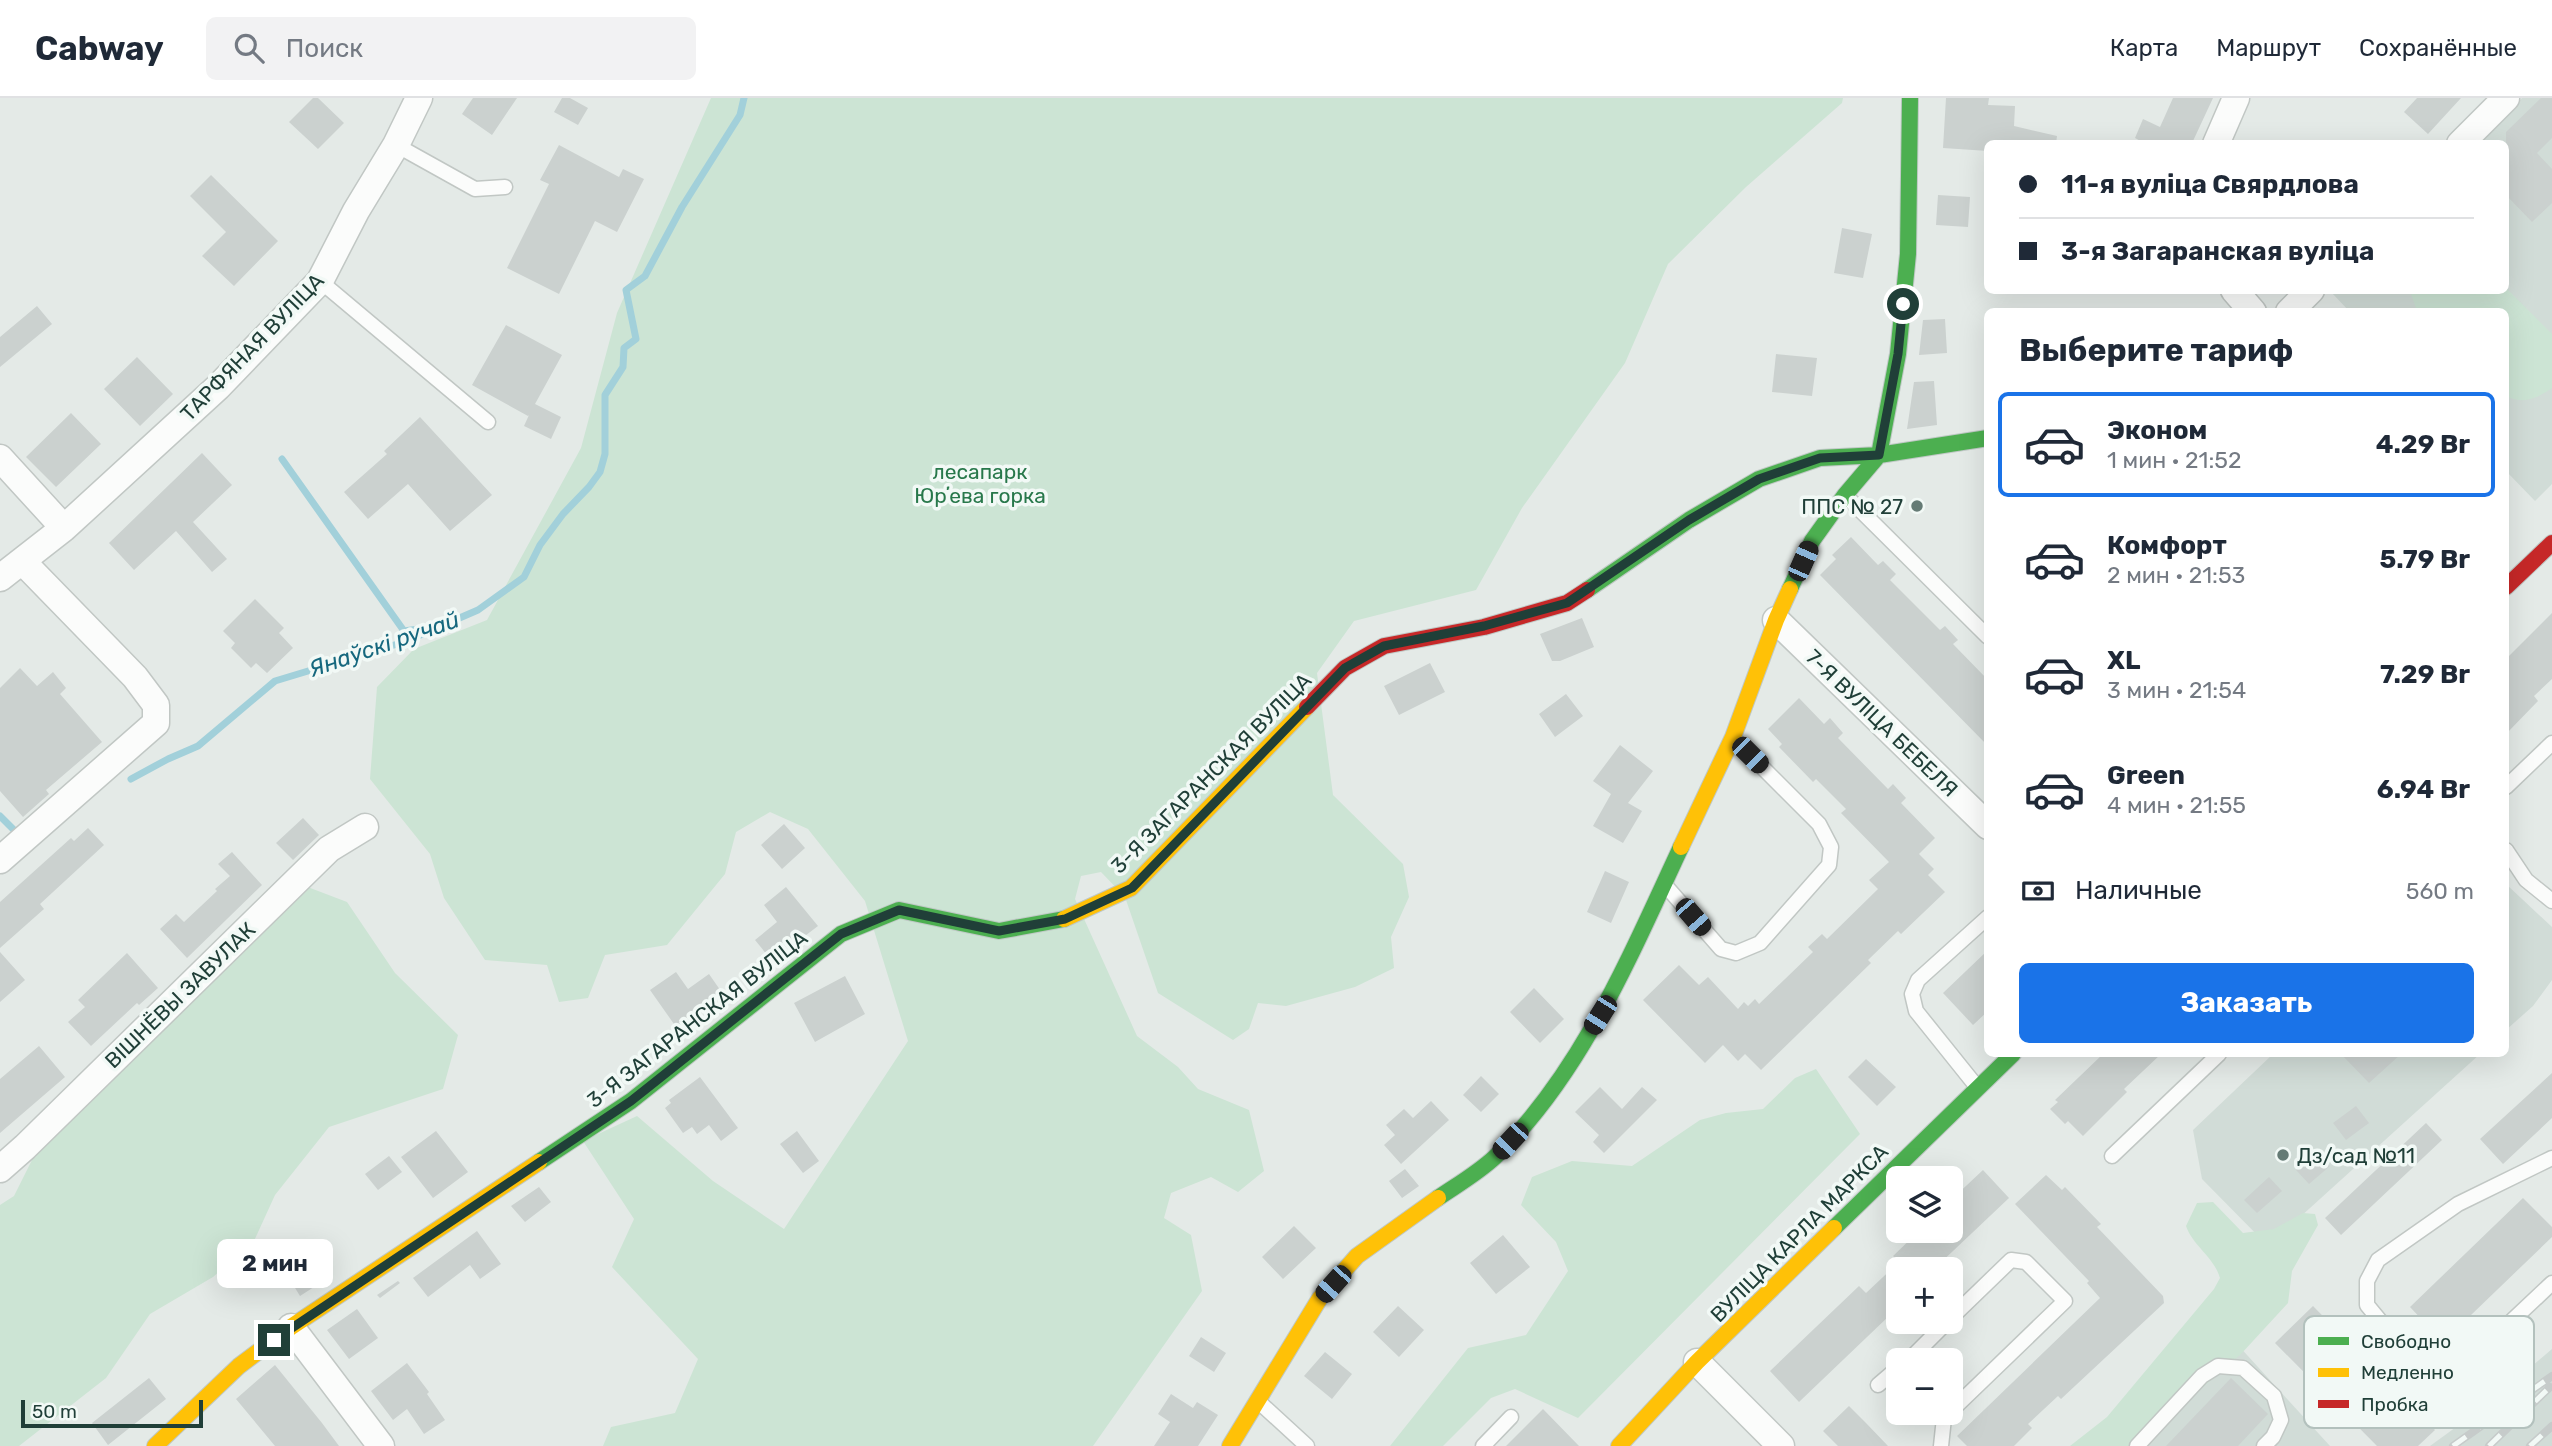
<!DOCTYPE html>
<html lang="ru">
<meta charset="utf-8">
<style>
:root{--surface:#fff;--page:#f2f2f3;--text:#1f2937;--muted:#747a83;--line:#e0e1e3;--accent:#1a73e8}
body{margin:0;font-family:Rubik,sans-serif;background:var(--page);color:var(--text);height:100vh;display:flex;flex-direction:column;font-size:26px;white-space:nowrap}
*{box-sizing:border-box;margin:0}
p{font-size:23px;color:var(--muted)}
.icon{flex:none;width:38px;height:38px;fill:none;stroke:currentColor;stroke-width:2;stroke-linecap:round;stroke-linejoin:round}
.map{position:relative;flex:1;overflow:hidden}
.panel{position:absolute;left:1984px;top:210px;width:525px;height:749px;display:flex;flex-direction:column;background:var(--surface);border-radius:10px;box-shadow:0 7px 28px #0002}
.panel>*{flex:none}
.hud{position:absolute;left:1984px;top:42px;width:525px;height:154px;border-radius:10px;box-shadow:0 7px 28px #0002;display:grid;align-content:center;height:154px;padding:0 35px;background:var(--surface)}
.fabs{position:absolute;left:1886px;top:1068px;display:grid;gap:14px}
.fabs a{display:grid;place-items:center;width:77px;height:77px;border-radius:10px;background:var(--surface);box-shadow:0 7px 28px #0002;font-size:35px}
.scale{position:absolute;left:21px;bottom:18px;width:182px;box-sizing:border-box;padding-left:7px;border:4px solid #203f38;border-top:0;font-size:19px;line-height:24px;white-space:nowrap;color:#203f38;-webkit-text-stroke:5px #f2f9f6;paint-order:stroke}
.end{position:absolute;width:32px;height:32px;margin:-16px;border:9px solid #203f38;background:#fff;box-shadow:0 0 0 4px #fff}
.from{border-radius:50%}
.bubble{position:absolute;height:49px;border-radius:10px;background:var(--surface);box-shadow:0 7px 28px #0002;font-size:23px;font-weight:700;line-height:49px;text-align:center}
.car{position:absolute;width:21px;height:42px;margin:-21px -10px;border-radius:9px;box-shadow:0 0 5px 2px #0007;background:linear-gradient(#222 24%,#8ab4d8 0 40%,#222 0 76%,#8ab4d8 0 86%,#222 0)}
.hud b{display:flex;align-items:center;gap:24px;height:66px;font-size:26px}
.hud b+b{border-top:2px solid var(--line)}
.hud i{width:18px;height:18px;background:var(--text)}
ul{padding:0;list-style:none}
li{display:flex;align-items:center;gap:21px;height:105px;margin:0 14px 10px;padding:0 21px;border:4px solid transparent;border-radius:10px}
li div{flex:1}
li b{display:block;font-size:26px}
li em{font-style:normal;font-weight:700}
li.active{border-color:var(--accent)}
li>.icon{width:63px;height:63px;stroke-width:1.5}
h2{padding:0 35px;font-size:32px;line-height:84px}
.pay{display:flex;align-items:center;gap:18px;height:77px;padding:0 35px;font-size:26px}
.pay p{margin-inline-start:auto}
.button{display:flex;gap:14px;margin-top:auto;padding:14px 35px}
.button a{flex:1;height:80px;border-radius:10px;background:var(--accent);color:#fff;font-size:28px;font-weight:700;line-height:80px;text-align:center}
header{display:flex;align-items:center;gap:42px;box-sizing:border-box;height:98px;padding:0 35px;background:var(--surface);border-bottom:2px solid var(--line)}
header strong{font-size:33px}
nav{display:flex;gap:38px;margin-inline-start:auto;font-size:24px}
.search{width:490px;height:63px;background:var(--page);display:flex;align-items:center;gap:18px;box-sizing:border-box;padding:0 24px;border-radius:10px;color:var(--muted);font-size:26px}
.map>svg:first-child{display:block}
.built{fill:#d1dcd7}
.green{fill:#cce4d4}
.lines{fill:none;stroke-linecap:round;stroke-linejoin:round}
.stream{stroke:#a2d0da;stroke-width:7}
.building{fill:#cbd1cf}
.lane-casing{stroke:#c1c7c4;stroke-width:17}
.street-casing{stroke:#c1c7c4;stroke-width:29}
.fast-casing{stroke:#bfc8c5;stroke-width:18}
.slow-casing{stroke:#bfc8c5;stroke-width:18}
.jam-casing{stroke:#bfc8c5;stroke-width:18}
.lane{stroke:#fbfcfb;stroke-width:14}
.street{stroke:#fbfcfb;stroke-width:26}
.fast{stroke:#4caf50;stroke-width:16}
.slow{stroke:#ffc107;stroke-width:16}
.jam{stroke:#c62828;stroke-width:16}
.rail-casing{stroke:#c6cbca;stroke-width:8}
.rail{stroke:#f2f9f6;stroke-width:5;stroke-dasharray:16;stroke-linecap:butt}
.route{stroke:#203f38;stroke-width:9}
.poi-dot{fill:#657b75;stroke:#f2f9f6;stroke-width:2.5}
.labels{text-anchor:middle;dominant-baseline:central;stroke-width:7;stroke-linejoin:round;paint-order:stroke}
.street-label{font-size:21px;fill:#203f38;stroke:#f2f9f6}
.park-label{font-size:21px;fill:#28784b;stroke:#f2f9f6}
.poi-label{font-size:21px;fill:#203f38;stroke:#f2f9f6;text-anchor:end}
.water-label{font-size:23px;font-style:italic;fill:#16687e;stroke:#f2f9f6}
.key{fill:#f2f9f6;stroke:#b3c1bd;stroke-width:2}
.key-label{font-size:19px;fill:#203f38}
</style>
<header>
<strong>Cabway</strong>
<div class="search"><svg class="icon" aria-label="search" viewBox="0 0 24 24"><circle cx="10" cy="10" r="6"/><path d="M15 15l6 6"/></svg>Поиск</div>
<nav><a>Карта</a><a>Маршрут</a><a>Сохранённые</a></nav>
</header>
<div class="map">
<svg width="2552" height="1348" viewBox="0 0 2552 1348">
<rect width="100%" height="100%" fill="#e4eae7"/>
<path class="built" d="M2522,0H2552V386L2535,403L2506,373V214L2349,213L2331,194L2506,192V46L2477,45Z
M2506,786L2552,829V882L2533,908L2506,932Z
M2273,956H2480L2268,1148L2202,1081L2193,1032Z
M2227,1235L2330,1348H2120Z
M2552,1251V1348H2430L2485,1308Z"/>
<path class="green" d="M711,0H1843L1842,5L1746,89L1668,166L1625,265L1522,410L1476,492L1354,523L1317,575L1333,697L1403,766L1409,799L1391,839L1394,870L1355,889L1286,908L1258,905L1249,931L1233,942L1158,895L1125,799L1101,774L1081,778L1075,801L1137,938L1178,969L1198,991L1249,1012L1264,1073L1238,1094L1211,1079L1171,1095L1164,1120L1191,1137L1202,1193L1093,1348H603L611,1329L675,1315L698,1261L612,1169L634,1121L583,1043L637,1018L713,1083L784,1131L908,943L865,803L808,731L770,714L736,734L725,776L667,847L605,857L588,900L559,904L547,867L485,862L444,800L430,756L370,681L377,589L414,551L487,522L581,350L617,215Z
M2506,190L2552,236V290C2537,300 2524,307 2506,298V214L2417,213L2410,193L2506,192Z
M305,788L347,804L395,875L458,937L443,991L329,1029L275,1097L254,1143L213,1179L150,1216L106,1280L19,1348H0V1107L14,1098L48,1030Z
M1816,971L1860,1036L1578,1320L1515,1291L1491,1300L1443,1348H1390L1468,1250L1526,1237L1568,1173L1556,1144L1521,1107L1532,1079L1572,1063L1632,1068L1700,1022L1726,1015L1763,1011L1795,980Z
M2213,1104L2243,1135L2274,1131L2303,1115L2315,1116L2318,1127L2292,1173L2288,1205L2241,1256L2136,1348H2070L2107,1319L2214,1191L2220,1180C2214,1159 2193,1148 2186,1128L2197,1105Z"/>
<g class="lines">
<path class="stream" d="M282,361L404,533L433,529
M131,681L168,661L198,648L275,583L404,544L478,512L524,479L540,447L563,416L589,389L600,374L605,356V297L623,269L624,250L636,241L626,192L645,178L682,109L740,17L744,0
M0,718L13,731"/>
</g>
<path class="building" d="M313,0H318L344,25L318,51L289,24Z
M473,0H517L492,37L462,16Z
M562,0H570L588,10L578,27L554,14Z
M1946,0H1989L1988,7L2015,8L2014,28L2057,38L2056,46H1988V53L1943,50Z
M2173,0H2213L2193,43L2198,46H2146L2135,40L2143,21L2160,29Z
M2417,0H2461L2428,36L2404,14Z
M2541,0H2552V40L2537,55L2552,71V105L2532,124L2506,97V34Z
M559,47L619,79L623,71L644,81L617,134L595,123L559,196L507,170L549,86L540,82Z
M211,77L278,143L234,188L202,158L226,134L190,98Z
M1938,97L1970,99L1968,129L1936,127Z
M1842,130L1872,136L1863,180L1834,175Z
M37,208L52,226L0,269V239Z
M1945,221L1947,255L1919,257L1923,222Z
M506,227L562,257L535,306L561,319L551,341L524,328L529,317L528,318L472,287Z
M1776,256L1817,260L1812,298L1772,294Z
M137,259L173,296L140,328L104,291Z
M1934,283L1937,327L1907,331L1914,284Z
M71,315L101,346L56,389L26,359Z
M420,319L492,397L450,433L408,386L368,421L344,394L387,356L384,353Z
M202,355L232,387L193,424L227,461L212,474L176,433L134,472L109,445Z
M1851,439L1878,467L1883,463L1896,476L1890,482L1940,532L1945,528L1958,542L1953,546L1988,582V648L1820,477L1836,461L1832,457Z
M255,501L284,530L279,535L293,550L267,575L256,565L251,570L231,550L235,545L223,533Z
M2552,515V581L2534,598L2538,603L2506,636V561Z
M1582,520L1594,549L1560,563H1552L1540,536Z
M1430,565L1445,594L1399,617L1384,588Z
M20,570L37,588L53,574L66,590L60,596L102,644L46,692L49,696L23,719L0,693V590Z
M1566,596L1583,618L1555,639L1539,616Z
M1799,600L1824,626L1830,620L1843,635L1838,640L1888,691L1893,686L1906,700L1901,705L1935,740L1919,756L1934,771L1928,777L1945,794L1901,836L1898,833L1868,862L1871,865L1761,972L1745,956L1738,963L1723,947L1705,965L1643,902L1679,867L1699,887L1708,879L1738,911L1744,904L1748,908L1755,901L1759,906L1813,854L1808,849L1822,836L1827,841L1878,791L1869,782L1889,764L1841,715L1846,711L1816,681L1813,684L1779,649L1782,646L1768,631Z
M1620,647L1653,673L1628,705L1642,713L1623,745L1593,728L1611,696L1593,683Z
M303,720L319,737L293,762L276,745Z
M784,726L805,750L782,771L761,747Z
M88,730L104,747L40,806L44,811L0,850V804L71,740L74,743Z
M232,754L262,787L187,860L160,831L176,816L184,824L217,793L215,791L230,778L218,766Z
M1605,773L1629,784L1611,825L1587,814Z
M786,789L818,828L772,863L755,842L777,824L764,807Z
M1988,852V913L1973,927L1943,895Z
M0,854L25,882L0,904Z
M127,855L158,890L139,907L137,905L91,948L68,924L85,909L78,902Z
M676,874L688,891L709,876L725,899L699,917L701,920L681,936L650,892Z
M845,878L865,916L815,944L794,905Z
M1534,890L1564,921L1540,945L1510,914Z
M39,948L65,979L0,1035V981Z
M2103,956H2161L2124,991L2127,994L2083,1038L2068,1023L2065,1026L2050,1011L2058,1004L2055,1002Z
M2341,956H2401L2369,985Z
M1866,961L1896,989L1877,1008L1848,979Z
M2552,975V1020L2503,1066L2480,1041Z
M1481,978L1499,996L1481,1014L1463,997Z
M700,979L738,1030L721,1043L709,1027L697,1036L692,1029L683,1035L665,1010L671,1005L669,1002Z
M1600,989L1622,1011L1642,989L1657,1002L1604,1055L1593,1044L1599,1037L1575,1014Z
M1431,1003L1449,1022L1401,1066L1384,1047L1395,1037L1386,1027L1404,1011L1413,1020Z
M2356,1008L2369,1025L2346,1042L2333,1025Z
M2426,1025L2442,1042L2341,1137L2325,1120Z
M436,1033L468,1074L433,1100L401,1059Z
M797,1033L819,1063L803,1075L780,1046Z
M2317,1053L2330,1068L2309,1086L2296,1072Z
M389,1058L402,1074L378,1092L365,1076Z
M1405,1071L1419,1088L1402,1100L1389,1083Z
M1983,1072L2009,1100L1934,1171H1906L1899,1164V1228L1889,1218L1799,1304L1770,1273L1859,1188L1866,1195L1899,1164L1893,1158L1920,1132H1951V1102Z
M2046,1077L2062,1092L2065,1089L2101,1126L2097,1129L2163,1198L2164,1205L2061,1301L2058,1298L2028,1326L2032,1330L2014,1348H1967L1957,1338L2100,1200L2087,1185L2089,1183L2015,1106Z
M2269,1079L2282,1093L2257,1115L2244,1102Z
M539,1089L551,1104L525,1124L511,1108Z
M2523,1100L2552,1129V1139L2443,1244L2410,1209Z
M1294,1128L1316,1150L1283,1181L1262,1159Z
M477,1133L501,1166L480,1181L470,1167L428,1199L413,1180Z
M1503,1137L1530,1169L1496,1196L1470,1165Z
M314,1153L331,1178L300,1198L284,1172Z
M398,1183L400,1185L380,1200L377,1197Z
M1398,1208L1424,1232L1399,1259L1373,1234Z
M2313,1208L2435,1332L2418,1348H2377L2275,1245Z
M357,1211L378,1240L349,1261L327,1232Z
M1201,1239L1226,1255L1214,1274L1189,1258Z
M1325,1254L1352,1276L1332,1301L1304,1278Z
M407,1265L429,1294L427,1296L445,1322L424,1336L407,1311L393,1322L371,1293Z
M275,1267L322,1325L339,1348H275L236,1301Z
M149,1280L166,1301L108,1347L92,1325Z
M2231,1280L2268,1316L2238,1348H2166Z
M1171,1296L1193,1310L1197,1304L1218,1317L1198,1348H1154L1170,1324L1158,1316Z
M1849,1308L1866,1325L1888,1348H1838L1823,1333Z
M1543,1311L1579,1348H1506Z"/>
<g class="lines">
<g class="lane-casing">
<path id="lane" d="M396,47L475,91L505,89
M320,183L488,324
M1846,398L1988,539
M2506,689L2552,645
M2506,752L2526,782L2552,803
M1665,787L1721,851L1736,855L1760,845L1829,767L1831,749L1819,726L1733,640
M1977,989L1916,913L1912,896L1918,882L1988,819
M2112,1058L2219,956
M1951,1220L2011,1162L2026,1164L2065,1203L1951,1313
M2484,1249L2552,1185
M1916,1262L1914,1257L1948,1223
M2424,1276L2367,1207V1183L2378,1162L2458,1106L2552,1060
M1878,1287L1899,1269
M1259,1304L1307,1348
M1483,1348L1511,1319
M1941,1348L1944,1320L1942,1314
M2137,1348L2202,1278L2218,1268L2243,1270L2274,1298L2281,1322L2273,1339L2264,1348"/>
</g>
<g class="street-casing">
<path id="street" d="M2216,46L2236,0
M2460,46L2506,0
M2234,192L2253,214
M2289,214L2311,192
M0,360L64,430
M0,480L64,430L218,289L320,183L356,113L396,47L419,0
M1776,522L1988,728
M0,762L156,625V607L135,579L22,463
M0,1071L25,1049L329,751L365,729
M291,1229L381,1348
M1697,1264L1781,1348"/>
</g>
<g class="fast-casing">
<path id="fast" d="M1790,491L1812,443L1845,397L1879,357L1988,340
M1587,492L1689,422L1759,381L1820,360L1879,357L1898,256L1908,156L1910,0
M539,1064L631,1003L841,836L899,812L999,833L1064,821
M1438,1100C1457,1087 1478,1075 1495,1059C1582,975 1630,858 1681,749
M1834,1130L2013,956"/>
</g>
<g class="slow-casing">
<path id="slow" d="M1681,749L1733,639L1776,522L1790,491
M1064,821L1131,790L1307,609
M155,1348L239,1268L291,1229L539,1064
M1230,1348L1320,1200L1357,1158L1438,1100
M1619,1348L1697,1264L1834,1130"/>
</g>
<g class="jam-casing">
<path id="jam" d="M2506,489L2552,445
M1307,609L1345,570L1384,548L1484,529L1567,505L1587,492"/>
</g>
<use href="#lane" class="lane"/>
<use href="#street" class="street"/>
<use href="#fast" class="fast"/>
<use href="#slow" class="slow"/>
<use href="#jam" class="jam"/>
<g class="rail-casing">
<path id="rail" d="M2453,1348L2552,1278
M2489,1348L2550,1289
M2530,1348L2552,1328"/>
</g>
<use href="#rail" class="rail"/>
</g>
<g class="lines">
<path class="route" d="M274,1242L631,1003L841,836L899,812L999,833L1065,821L1132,790L1345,570L1384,548L1484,528L1567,505L1689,422L1759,381L1820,360L1879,357L1898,256L1903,206"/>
</g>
<g class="poi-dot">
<circle cx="1917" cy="408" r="7"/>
<circle cx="2283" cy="1057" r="7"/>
</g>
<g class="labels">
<g class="street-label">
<text transform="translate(252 249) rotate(-46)">ТАРФЯНАЯ ВУЛІЦА</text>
<text transform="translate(1882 625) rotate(44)">7-Я ВУЛІЦА БЕБЕЛЯ</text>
<text transform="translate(1211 675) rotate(-45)">3-Я ЗАГАРАНСКАЯ ВУЛІЦА</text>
<text transform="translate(180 897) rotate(-44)">ВІШНЁВЫ ЗАВУЛАК</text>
<text transform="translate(697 921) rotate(-38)">3-Я ЗАГАРАНСКАЯ ВУЛІЦА</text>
<text transform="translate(1799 1135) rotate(-45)">ВУЛІЦА КАРЛА МАРКСА</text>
</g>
<g class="park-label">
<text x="980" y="373">лесапарк<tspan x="980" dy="24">Юрʼева горка</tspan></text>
</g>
<g class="poi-label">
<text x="1903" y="408">ППС № 27</text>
<text x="2297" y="1057" text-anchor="start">Дз/сад №11</text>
</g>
<g class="water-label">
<text transform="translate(384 546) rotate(-19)">Янаўскі ручай</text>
</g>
</g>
<rect x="2304" y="1218" width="230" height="112" rx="10" class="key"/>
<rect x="2318" y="1239" width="31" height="8" fill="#4caf50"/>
<rect x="2318" y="1270" width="31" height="9" fill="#ffc107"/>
<rect x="2318" y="1302" width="31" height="8" fill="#c62828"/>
<g class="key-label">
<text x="2361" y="1250">Свободно</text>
<text x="2361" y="1281">Медленно</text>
<text x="2361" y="1313">Пробка</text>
</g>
</svg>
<div class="fabs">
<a><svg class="icon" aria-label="layers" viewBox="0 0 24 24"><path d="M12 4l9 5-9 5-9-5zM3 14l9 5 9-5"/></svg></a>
<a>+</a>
<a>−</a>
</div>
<div class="scale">50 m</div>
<i class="end from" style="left:1903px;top:206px"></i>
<i class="end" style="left:274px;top:1242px"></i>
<div class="bubble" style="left:217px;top:1141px;width:116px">2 мин</div>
<i class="car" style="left:1803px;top:463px;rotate:24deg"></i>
<i class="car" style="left:1750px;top:657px;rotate:135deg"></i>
<i class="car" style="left:1693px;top:819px;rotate:139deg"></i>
<i class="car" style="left:1600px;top:917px;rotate:212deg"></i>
<i class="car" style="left:1510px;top:1043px;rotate:223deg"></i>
<i class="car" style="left:1333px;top:1186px;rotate:222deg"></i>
<div class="hud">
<b><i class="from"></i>11-я вуліца Свярдлова</b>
<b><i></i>3-я Загаранская вуліца</b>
</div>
<section class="panel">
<h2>Выберите тариф</h2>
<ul>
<li class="active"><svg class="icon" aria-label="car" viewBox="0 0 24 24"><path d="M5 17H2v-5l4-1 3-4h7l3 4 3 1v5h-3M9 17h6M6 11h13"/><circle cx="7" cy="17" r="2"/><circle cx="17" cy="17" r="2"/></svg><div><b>Эконом</b><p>1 мин · 21:52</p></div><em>4.29 Br</em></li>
<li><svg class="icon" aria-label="car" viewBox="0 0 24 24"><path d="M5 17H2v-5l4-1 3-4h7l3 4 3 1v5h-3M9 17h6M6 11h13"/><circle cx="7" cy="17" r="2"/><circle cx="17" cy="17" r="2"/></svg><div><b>Комфорт</b><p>2 мин · 21:53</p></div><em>5.79 Br</em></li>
<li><svg class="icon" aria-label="car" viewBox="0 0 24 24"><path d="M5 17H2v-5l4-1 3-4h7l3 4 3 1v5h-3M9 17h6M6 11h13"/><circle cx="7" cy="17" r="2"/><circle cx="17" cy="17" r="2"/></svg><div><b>XL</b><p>3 мин · 21:54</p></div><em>7.29 Br</em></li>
<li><svg class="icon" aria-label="car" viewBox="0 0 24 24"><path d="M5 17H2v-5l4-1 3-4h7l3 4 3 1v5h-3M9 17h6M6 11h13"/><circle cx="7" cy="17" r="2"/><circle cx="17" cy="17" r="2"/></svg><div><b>Green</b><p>4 мин · 21:55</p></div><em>6.94 Br</em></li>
</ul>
<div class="pay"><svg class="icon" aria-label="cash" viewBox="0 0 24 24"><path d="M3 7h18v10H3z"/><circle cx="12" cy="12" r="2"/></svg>Наличные<p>560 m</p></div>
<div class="button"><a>Заказать</a></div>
</section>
</div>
